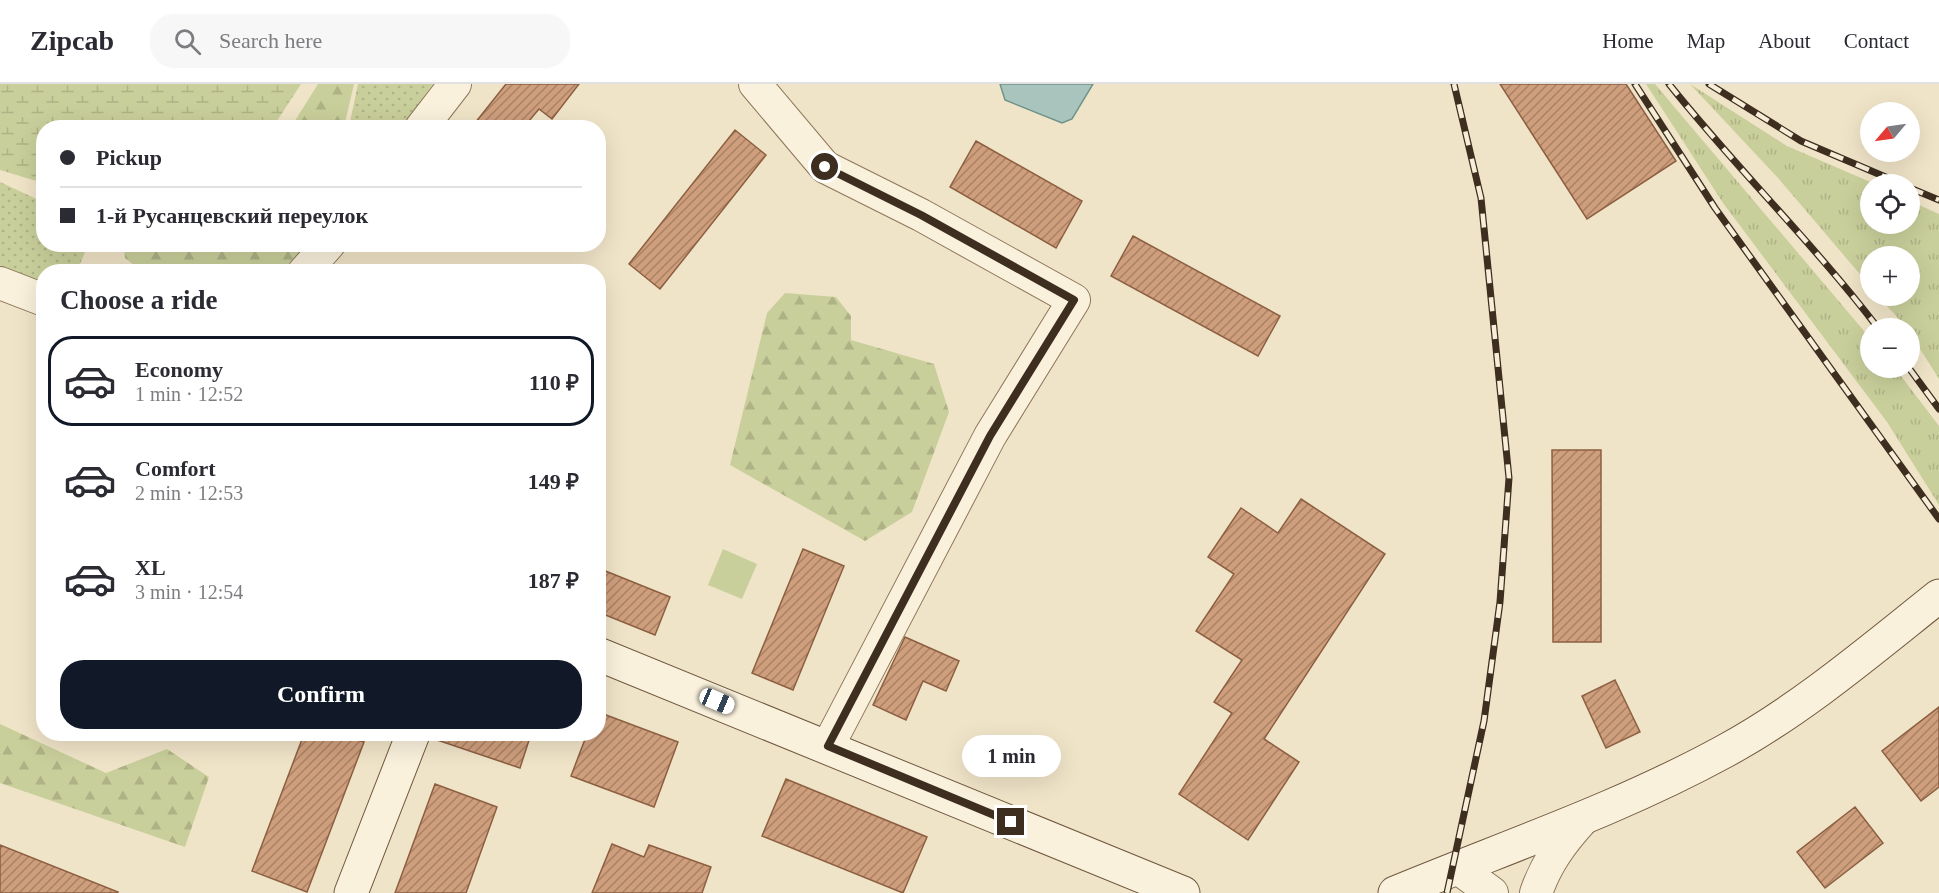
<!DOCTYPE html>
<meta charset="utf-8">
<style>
:root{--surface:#fff;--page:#f7f7f7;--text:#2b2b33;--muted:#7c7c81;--line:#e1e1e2;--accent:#111827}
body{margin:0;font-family:"Times New Roman",serif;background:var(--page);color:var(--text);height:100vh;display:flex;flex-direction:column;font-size:22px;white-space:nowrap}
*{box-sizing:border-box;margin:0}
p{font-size:20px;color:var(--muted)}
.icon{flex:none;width:33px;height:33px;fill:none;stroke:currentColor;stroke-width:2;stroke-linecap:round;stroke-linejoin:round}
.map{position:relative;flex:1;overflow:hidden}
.side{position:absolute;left:36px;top:180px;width:570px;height:477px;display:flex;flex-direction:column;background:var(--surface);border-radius:24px;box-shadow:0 6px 24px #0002}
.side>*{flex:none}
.banner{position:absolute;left:36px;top:36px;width:570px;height:132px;border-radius:24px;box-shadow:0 6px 24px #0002;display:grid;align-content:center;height:132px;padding:0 24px;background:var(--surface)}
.needle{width:39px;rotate:241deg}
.buttons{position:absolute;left:1860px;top:18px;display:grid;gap:12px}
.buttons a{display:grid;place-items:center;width:60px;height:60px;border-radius:50%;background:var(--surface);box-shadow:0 6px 24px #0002;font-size:30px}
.end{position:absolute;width:27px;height:27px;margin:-14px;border:8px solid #3d2e20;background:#fff;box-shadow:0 0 0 3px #fff}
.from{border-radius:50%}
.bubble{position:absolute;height:42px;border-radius:21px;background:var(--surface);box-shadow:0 6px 24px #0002;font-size:20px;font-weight:800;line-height:42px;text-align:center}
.car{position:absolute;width:18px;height:36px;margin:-18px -9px;border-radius:8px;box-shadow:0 0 4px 2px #0007;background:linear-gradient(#fff 24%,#345 0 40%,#fff 0 76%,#345 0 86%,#fff 0)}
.banner b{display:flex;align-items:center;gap:21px;height:57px;font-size:22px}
.banner b+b{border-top:2px solid var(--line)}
.banner i{width:15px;height:15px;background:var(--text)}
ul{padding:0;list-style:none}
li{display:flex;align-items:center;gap:18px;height:90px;margin:0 12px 9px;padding:0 12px;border:3px solid transparent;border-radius:24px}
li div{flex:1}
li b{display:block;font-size:22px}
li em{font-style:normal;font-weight:800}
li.current{border-color:var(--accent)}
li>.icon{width:54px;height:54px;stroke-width:1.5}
h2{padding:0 24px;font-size:27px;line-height:72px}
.primary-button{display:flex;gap:12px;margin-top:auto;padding:12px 24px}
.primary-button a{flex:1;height:69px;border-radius:24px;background:var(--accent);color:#fff;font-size:24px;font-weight:800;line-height:69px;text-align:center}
header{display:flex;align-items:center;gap:36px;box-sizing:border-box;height:84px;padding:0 30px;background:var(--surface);border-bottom:2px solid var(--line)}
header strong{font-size:28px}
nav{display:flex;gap:33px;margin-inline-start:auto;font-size:21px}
.search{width:420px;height:54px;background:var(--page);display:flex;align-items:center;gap:15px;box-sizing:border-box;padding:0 21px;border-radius:24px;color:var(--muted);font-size:22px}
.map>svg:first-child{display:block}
.grass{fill:url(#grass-tufts)}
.forest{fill:url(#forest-firs)}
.wetland{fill:url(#wetland-marsh)}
.park{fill:#c9cf9b}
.garden{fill:url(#garden-dots)}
.water{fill:#a9c4bc;stroke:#6f938a;stroke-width:1.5}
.building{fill:url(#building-hatch);stroke:#8d5f41;stroke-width:1.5}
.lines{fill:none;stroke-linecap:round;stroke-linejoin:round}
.street-casing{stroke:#8d765c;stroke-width:34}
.secondary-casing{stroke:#6f573f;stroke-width:35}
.street{stroke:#faf1dc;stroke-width:32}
.secondary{stroke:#faf1dc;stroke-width:33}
.rail-casing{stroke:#3d2e20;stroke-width:7}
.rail{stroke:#f7eed8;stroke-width:4.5;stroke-dasharray:14;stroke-linecap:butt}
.route{stroke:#3d2e20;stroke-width:8}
</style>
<header>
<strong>Zipcab</strong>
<div class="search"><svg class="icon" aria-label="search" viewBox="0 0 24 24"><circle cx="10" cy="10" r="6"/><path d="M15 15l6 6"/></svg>Search here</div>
<nav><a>Home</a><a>Map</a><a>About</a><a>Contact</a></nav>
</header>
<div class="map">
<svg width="1939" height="809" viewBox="0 0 1939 809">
<defs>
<pattern id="grass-tufts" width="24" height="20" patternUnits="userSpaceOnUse" patternTransform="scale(1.5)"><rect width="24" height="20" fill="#c9cf9b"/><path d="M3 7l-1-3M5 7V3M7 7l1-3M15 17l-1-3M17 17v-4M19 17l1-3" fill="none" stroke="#aeb285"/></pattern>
<pattern id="forest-firs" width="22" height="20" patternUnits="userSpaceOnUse" patternTransform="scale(1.5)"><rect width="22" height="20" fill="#c9cf9b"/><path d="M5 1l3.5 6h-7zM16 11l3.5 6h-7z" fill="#aeb285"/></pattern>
<pattern id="wetland-marsh" width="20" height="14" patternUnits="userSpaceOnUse" patternTransform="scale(1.5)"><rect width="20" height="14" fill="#c9cf9b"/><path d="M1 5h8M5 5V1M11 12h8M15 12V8" fill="none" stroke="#aeb285"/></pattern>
<pattern id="garden-dots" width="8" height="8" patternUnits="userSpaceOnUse" patternTransform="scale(1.5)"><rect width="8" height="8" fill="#c9cf9b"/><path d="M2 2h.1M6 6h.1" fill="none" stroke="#aeb285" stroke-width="1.8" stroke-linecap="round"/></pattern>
<pattern id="building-hatch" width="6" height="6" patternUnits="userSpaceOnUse" patternTransform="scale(1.5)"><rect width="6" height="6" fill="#cf9f7d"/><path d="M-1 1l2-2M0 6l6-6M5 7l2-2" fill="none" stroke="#a98266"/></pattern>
</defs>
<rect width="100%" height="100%" fill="#f0e4c8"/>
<path class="grass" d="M1646,0H1655L1870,254V284H1895L1939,342V421L1887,338L1723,119Z
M1690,0L1787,62L1875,100H1870V140H1910V117L1939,130V295L1910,249V244H1907L1878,212H1910V172H1870V202L1778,94Z"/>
<path class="forest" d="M318,0H354L344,43H291Z
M315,160L293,187L143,188L125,174L124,161Z
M785,209L836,213L851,232V256L934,280L949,328L912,428L865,457L730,381L767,229Z
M0,640L106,689L167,665L209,693L185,763L0,699Z"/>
<path class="wetland" d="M0,0H301L273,43L44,44L43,99L0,86Z"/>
<path class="park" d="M723,465L757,480L742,515L708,501Z"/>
<path class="garden" d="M358,0H433L401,43H349Z
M0,98L43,118L44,160L88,161L77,187L44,188L43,204L0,183Z"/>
<path class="water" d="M1000,0H1093L1072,35L1062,39L1005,16Z"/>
<path class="building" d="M506,0H579L552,35L539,25L523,44H471Z
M1500,0H1626L1676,77L1587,135Z
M735,46L766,71L660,205L629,180Z
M976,57L1082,117L1056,164L950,103Z
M1133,152L1280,232L1258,272L1111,192Z
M1552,366H1601V558H1553Z
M1301,415L1385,470L1264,655L1299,678L1248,756L1179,710L1232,629L1214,618L1242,576L1196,547L1234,490L1208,473L1241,424L1278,449Z
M803,465L844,482L793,606L752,589Z
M598,484L670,513L655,551L598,528Z
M905,553L959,577L946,607L923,597L906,636L873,621Z
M1615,596L1640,648L1606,664L1582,612Z
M1939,623V703L1921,717L1882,667Z
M598,628L678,658L654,723L571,692L587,650H598Z
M304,650H341L364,658L307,808L252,787Z
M431,650H531L520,684L431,654Z
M786,695L927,753L903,809L762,752Z
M435,700L497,723L466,809H395Z
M1855,723L1883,759L1825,804L1797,768Z
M612,760L644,773L649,761L711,783L702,809H592Z
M0,761L118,808L117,809H0Z"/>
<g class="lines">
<g class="street-casing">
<path id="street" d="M755,0L825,83L921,131L1074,216L990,352L828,662
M421,44L455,0
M304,188L329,160
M0,199L44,216
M1458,784L1492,809
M1536,809C1546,780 1561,759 1582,736"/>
</g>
<g class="secondary-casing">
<path id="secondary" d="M598,570L1183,809
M351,809L413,650
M1395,809C1506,763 1619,725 1725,667C1802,625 1871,566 1939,512"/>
</g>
<use href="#street" class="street"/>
<use href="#secondary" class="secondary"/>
<g class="rail-casing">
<path id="rail" d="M1635,0L1715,124L1939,435
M1669,0C1736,84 1813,159 1878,244
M1709,0L1801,57L1902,100
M1910,104L1939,116
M1909,284L1939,325
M1447,809L1484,637L1500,518L1509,394L1481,114L1454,0"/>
</g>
<use href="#rail" class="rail"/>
</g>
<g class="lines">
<path class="route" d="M825,83L921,131L1074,216L990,352L828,662L1011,738"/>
</g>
</svg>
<div class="buttons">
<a><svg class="needle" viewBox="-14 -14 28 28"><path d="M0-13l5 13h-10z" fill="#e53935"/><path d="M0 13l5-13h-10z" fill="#7c7c81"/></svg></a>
<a><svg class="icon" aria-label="locate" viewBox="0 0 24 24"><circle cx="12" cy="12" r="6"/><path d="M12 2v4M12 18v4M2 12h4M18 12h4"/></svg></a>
<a>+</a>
<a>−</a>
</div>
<i class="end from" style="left:825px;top:83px"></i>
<i class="end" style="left:1011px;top:738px"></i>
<div class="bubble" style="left:962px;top:651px;width:99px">1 min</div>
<i class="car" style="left:717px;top:617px;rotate:113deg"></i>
<div class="banner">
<b><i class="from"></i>Pickup</b>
<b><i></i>1-й Русанцевский переулок</b>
</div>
<section class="side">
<h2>Choose a ride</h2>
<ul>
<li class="current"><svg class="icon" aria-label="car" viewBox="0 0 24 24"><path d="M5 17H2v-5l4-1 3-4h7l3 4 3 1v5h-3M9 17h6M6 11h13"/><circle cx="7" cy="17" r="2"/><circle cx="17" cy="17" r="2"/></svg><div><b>Economy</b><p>1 min · 12:52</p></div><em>110 ₽</em></li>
<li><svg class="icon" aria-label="car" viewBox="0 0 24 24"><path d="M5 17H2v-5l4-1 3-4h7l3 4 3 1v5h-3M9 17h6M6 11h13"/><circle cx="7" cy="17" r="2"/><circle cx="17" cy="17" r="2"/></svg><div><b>Comfort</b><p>2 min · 12:53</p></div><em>149 ₽</em></li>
<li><svg class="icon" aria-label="car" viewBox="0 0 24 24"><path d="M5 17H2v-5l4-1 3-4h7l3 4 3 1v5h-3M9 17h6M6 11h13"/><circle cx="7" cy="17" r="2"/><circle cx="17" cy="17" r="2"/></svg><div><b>XL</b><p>3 min · 12:54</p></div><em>187 ₽</em></li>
</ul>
<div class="primary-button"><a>Confirm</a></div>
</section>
</div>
